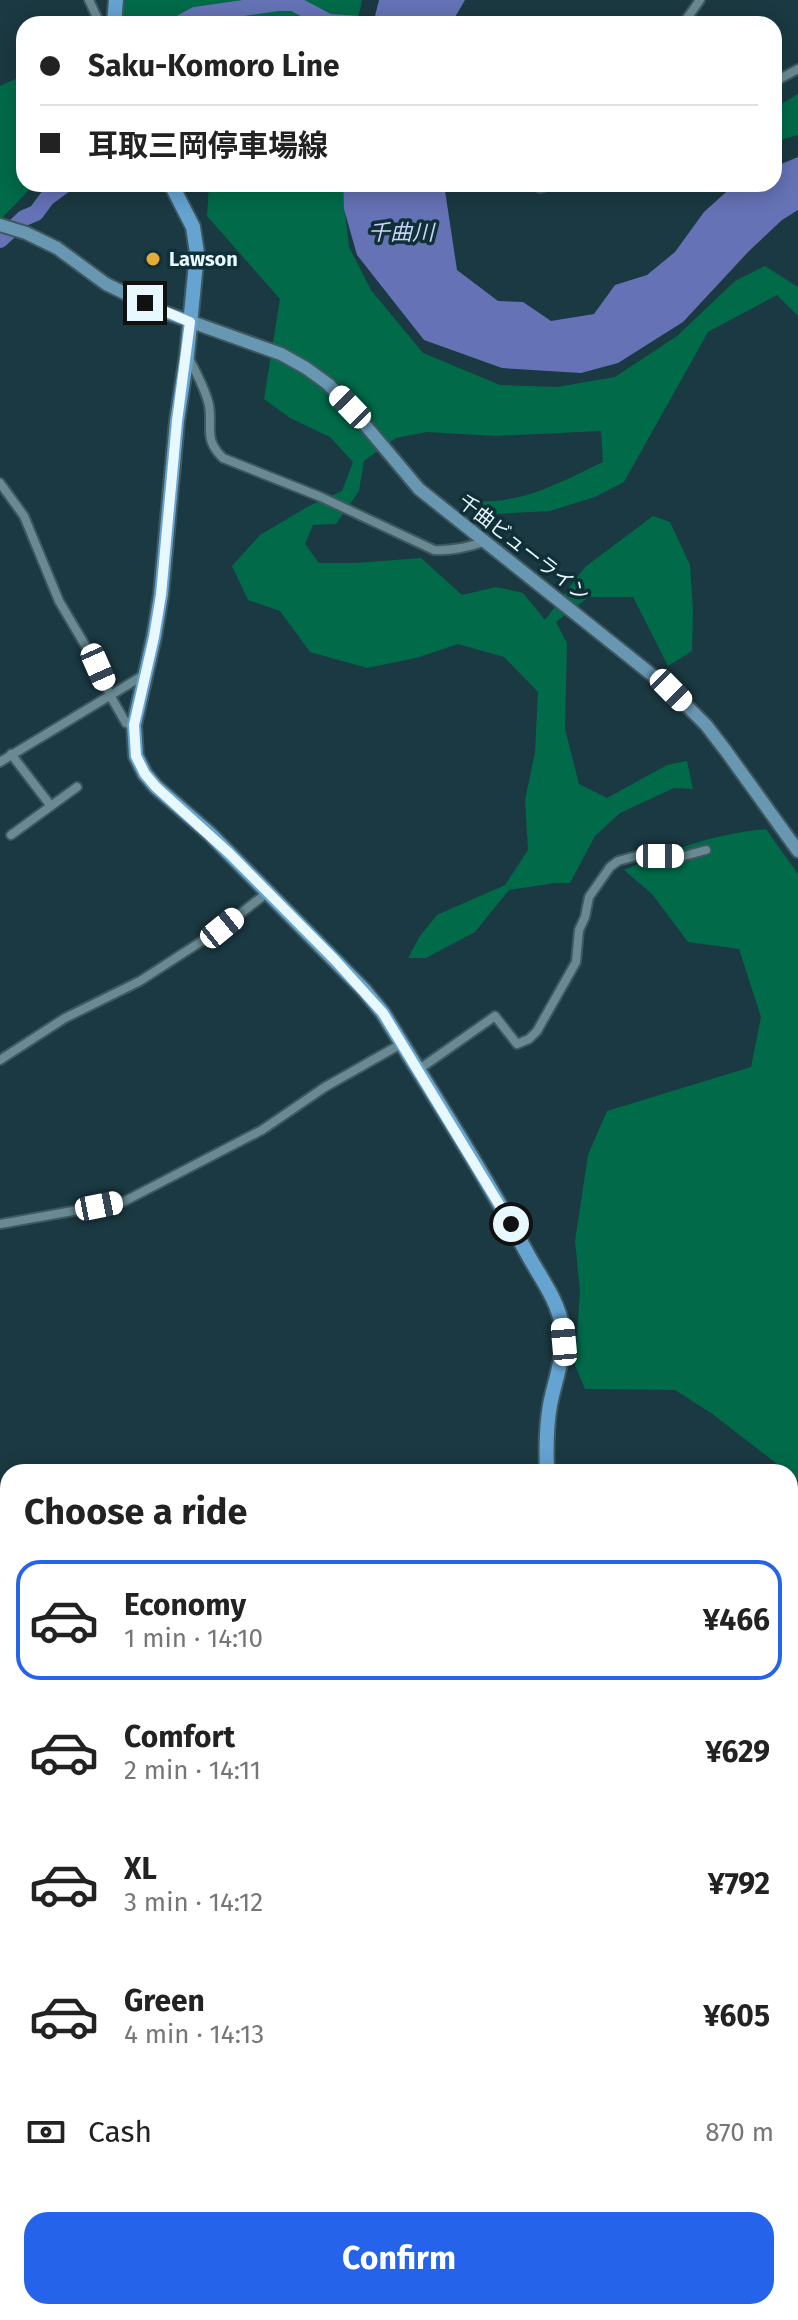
<!DOCTYPE html>
<meta charset="utf-8">
<style>
:root{--surface:#fff;--page:#f6f6f6;--text:#222;--muted:#767676;--line:#e0e0e0;--accent:#2563eb}
body{margin:0;font-family:"Fira Sans","Noto Sans JP",sans-serif;background:var(--page);color:var(--text);height:100vh;display:flex;flex-direction:column;font-size:30px;white-space:nowrap}
*{box-sizing:border-box;margin:0}
p{font-size:26px;color:var(--muted)}
.icon{flex:none;width:44px;height:44px;fill:none;stroke:currentColor;stroke-width:2;stroke-linecap:round;stroke-linejoin:round}
.map{position:relative;flex:1;overflow:hidden}
.drawer{position:absolute;left:0px;top:1464px;width:798px;height:856px;display:flex;flex-direction:column;background:var(--surface);border-radius:24px 24px 0 0;box-shadow:0 4px 20px #0003}
.drawer>*{flex:none}
.top-card{position:absolute;left:16px;top:16px;width:766px;height:176px;border-radius:24px;box-shadow:0 4px 20px #0003;display:grid;align-content:center;height:176px;padding:0 24px;background:var(--surface)}
.end{position:absolute;width:36px;height:36px;margin:-18px;border:10px solid #e7f8fe;background:#111;box-shadow:0 0 0 4px #111}
.from{border-radius:50%}
.car{position:absolute;width:24px;height:48px;margin:-24px -12px;border-radius:10px;box-shadow:0 0 6px 2px #0007;background:linear-gradient(#fff 24%,#345 0 40%,#fff 0 76%,#345 0 86%,#fff 0)}
.top-card b{display:flex;align-items:center;gap:28px;height:76px;font-size:30px}
.top-card b+b{border-top:2px solid var(--line)}
.top-card i{width:20px;height:20px;background:var(--text)}
ul{padding:0;list-style:none}
li{display:flex;align-items:center;gap:24px;height:120px;margin:0 16px 12px;padding:0 8px;border:4px solid transparent;border-radius:24px}
li div{flex:1}
li b{display:block;font-size:30px}
li em{font-style:normal;font-weight:700}
li.selected{border-color:var(--accent)}
li>.icon{width:72px;height:72px;stroke-width:1.5}
h2{padding:0 24px;font-size:36px;line-height:96px}
.pay{display:flex;align-items:center;gap:20px;height:88px;padding:0 24px;font-size:30px}
.pay p{margin-inline-start:auto}
.button{display:flex;gap:16px;margin-top:auto;padding:16px 24px}
.button a{flex:1;height:92px;border-radius:24px;background:var(--accent);color:#fff;font-size:32px;font-weight:700;line-height:92px;text-align:center}
.map>svg:first-child{display:block}
.green{fill:#006a49}
.water{fill:#6572b5}
.lines{fill:none;stroke-linecap:round;stroke-linejoin:round}
.river{stroke:#6572b5;stroke-width:16}
.street-casing{stroke:#3e5860;stroke-width:12}
.secondary-casing{stroke:#3e5860;stroke-width:16}
.primary-casing{stroke:#3e5860;stroke-width:18}
.street{stroke:#6a8a93;stroke-width:8}
.secondary{stroke:#6897b2;stroke-width:12}
.primary{stroke:#65a3d1;stroke-width:14}
.route{stroke:#e7f8fe;stroke-width:10}
.poi-dot{fill:#e7ac37;stroke:#112f37;stroke-width:3}
.labels{text-anchor:middle;dominant-baseline:central;stroke-width:7;stroke-linejoin:round;paint-order:stroke}
.poi-label{font-size:20px;font-weight:bold;fill:#e7f8fe;stroke:#112f37;text-anchor:start}
.street-label{font-size:20px;fill:#e7f8fe;stroke:#112f37}
.water-label{font-size:22px;font-style:italic;fill:#c8d2f8;stroke:#112f37}
</style>
<div class="map">
<svg width="798" height="2320" viewBox="0 0 798 2320">
<rect width="100%" height="100%" fill="#1b3942"/>
<path class="green" d="M125,0H362L357,24H108Z
M24,75V184H35L0,220V86Z
M798,94V135L774,142V108Z
M209,184H342L349,247L371,290L423,353L500,385L557,387L615,377L677,336L735,281L765,266L798,287V316L777,295L708,332L624,482L595,497L550,511L495,514L478,501C523,504 563,481 603,462L601,431L496,436L427,432L396,438L364,461L359,491L336,524L313,525L305,544L319,563H356L421,558L462,595L496,587L523,593L545,620L585,567L653,516L670,522L690,565L693,611L692,651L668,666L633,597H589L556,622L567,643L565,729L579,784L607,798L667,765L687,761L693,789L674,788L620,813L595,836L570,883H555L509,890L475,932L426,958H408L420,936L437,915L505,885L528,850L525,800L535,752L538,692L504,657L458,644L416,658L367,668L310,652L280,611L248,600L232,566L260,535L309,506L342,491L353,462L330,437L290,418L264,399L280,299L207,216Z
M766,829L798,874V1480L711,1413L675,1390L585,1389L575,1365L580,1291L575,1241L588,1155L607,1111L751,1067L761,1017L739,949L688,942L652,894L624,870C670,850 716,833 766,829Z
M798,1994V2320H655L663,2316L662,2312H790V1996Z
M274,2312H422V2320H274Z"/>
<path class="water" d="M379,0H465L451,24H373Z
M798,157V210L782,220L749,251L683,322L618,363L581,373L502,368L424,340L357,255L344,209L343,184H444L457,270L498,301L523,302L551,321L594,314L615,285L647,275L675,252L704,212L735,184H774V167Z"/>
<g class="lines">
<path class="river" d="M179,24L195,15L278,3H293L329,22L359,24
M0,240L24,218L36,213L47,198L66,184"/>
<g class="street-casing">
<path id="street" d="M89,0L100,24
M683,24L700,0
M774,82L798,69
M540,188L553,184
M188,357C196,372 205,388 209,405C213,428 203,439 223,458L321,497L434,550C452,551 467,547 484,542
M0,483L24,516L59,601L98,667L111,697L126,723L134,725
M11,754L51,806
M0,762L144,675
M11,835L77,787
M0,1060L65,1018L140,981L222,928L268,892
M418,1070L495,1016L517,1044L529,1039L537,1031L576,962L579,930L585,917L589,897L610,867L618,861L636,856H684L706,850
M0,1224L123,1202L262,1130L325,1087L401,1044
M790,1992L798,1990
M0,2193L8,2189
M417,2320V2312"/>
</g>
<g class="secondary-casing">
<path id="secondary" d="M0,225L26,233L57,248L106,284L164,312L281,354L306,368L328,384L350,407L419,489L671,690L706,725L726,751L798,851"/>
</g>
<g class="primary-casing">
<path id="primary" d="M114,24L116,0
M171,184L193,227L197,253L187,355L177,421L161,595L154,637L134,725L136,756L145,774L156,787L210,834L364,990L383,1013C432,1093 483,1172 528,1255C540,1277 559,1302 562,1327C566,1354 555,1379 550,1405C546,1428 546,1449 547,1472
M790,1833L798,1838"/>
</g>
<use href="#street" class="street"/>
<use href="#secondary" class="secondary"/>
<use href="#primary" class="primary"/>
</g>
<g class="lines">
<path class="route" d="M145,303L190,322L177,421L161,595L154,637L134,725L136,756L145,774L156,787L229,853L335,960L383,1013L511,1224"/>
</g>
<circle class="poi-dot" cx="153" cy="259" r="8"/>
<g class="labels">
<g class="poi-label">
<text x="169" y="259">Lawson</text>
</g>
<g class="street-label">
<text transform="translate(524 548) rotate(38)">千曲ビューライン</text>
</g>
<g class="water-label">
<text x="401" y="232">千曲川</text>
</g>
</g>
</svg>
<i class="end from" style="left:511px;top:1224px"></i>
<i class="end" style="left:145px;top:303px"></i>
<i class="car" style="left:350px;top:407px;rotate:316deg"></i>
<i class="car" style="left:98px;top:667px;rotate:156deg"></i>
<i class="car" style="left:671px;top:690px;rotate:135deg"></i>
<i class="car" style="left:660px;top:856px;rotate:90deg"></i>
<i class="car" style="left:222px;top:928px;rotate:51deg"></i>
<i class="car" style="left:99px;top:1206px;rotate:79deg"></i>
<i class="car" style="left:564px;top:1342px;rotate:355deg"></i>
<div class="top-card">
<b><i class="from"></i>Saku-Komoro Line</b>
<b><i></i>耳取三岡停車場線</b>
</div>
<section class="drawer">
<h2>Choose a ride</h2>
<ul>
<li class="selected"><svg class="icon" aria-label="car" viewBox="0 0 24 24"><path d="M5 17H2v-5l4-1 3-4h7l3 4 3 1v5h-3M9 17h6M6 11h13"/><circle cx="7" cy="17" r="2"/><circle cx="17" cy="17" r="2"/></svg><div><b>Economy</b><p>1 min · 14:10</p></div><em>¥466</em></li>
<li><svg class="icon" aria-label="car" viewBox="0 0 24 24"><path d="M5 17H2v-5l4-1 3-4h7l3 4 3 1v5h-3M9 17h6M6 11h13"/><circle cx="7" cy="17" r="2"/><circle cx="17" cy="17" r="2"/></svg><div><b>Comfort</b><p>2 min · 14:11</p></div><em>¥629</em></li>
<li><svg class="icon" aria-label="car" viewBox="0 0 24 24"><path d="M5 17H2v-5l4-1 3-4h7l3 4 3 1v5h-3M9 17h6M6 11h13"/><circle cx="7" cy="17" r="2"/><circle cx="17" cy="17" r="2"/></svg><div><b>XL</b><p>3 min · 14:12</p></div><em>¥792</em></li>
<li><svg class="icon" aria-label="car" viewBox="0 0 24 24"><path d="M5 17H2v-5l4-1 3-4h7l3 4 3 1v5h-3M9 17h6M6 11h13"/><circle cx="7" cy="17" r="2"/><circle cx="17" cy="17" r="2"/></svg><div><b>Green</b><p>4 min · 14:13</p></div><em>¥605</em></li>
</ul>
<div class="pay"><svg class="icon" aria-label="cash" viewBox="0 0 24 24"><path d="M3 7h18v10H3z"/><circle cx="12" cy="12" r="2"/></svg>Cash<p>870 m</p></div>
<div class="button"><a>Confirm</a></div>
</section>
</div>
